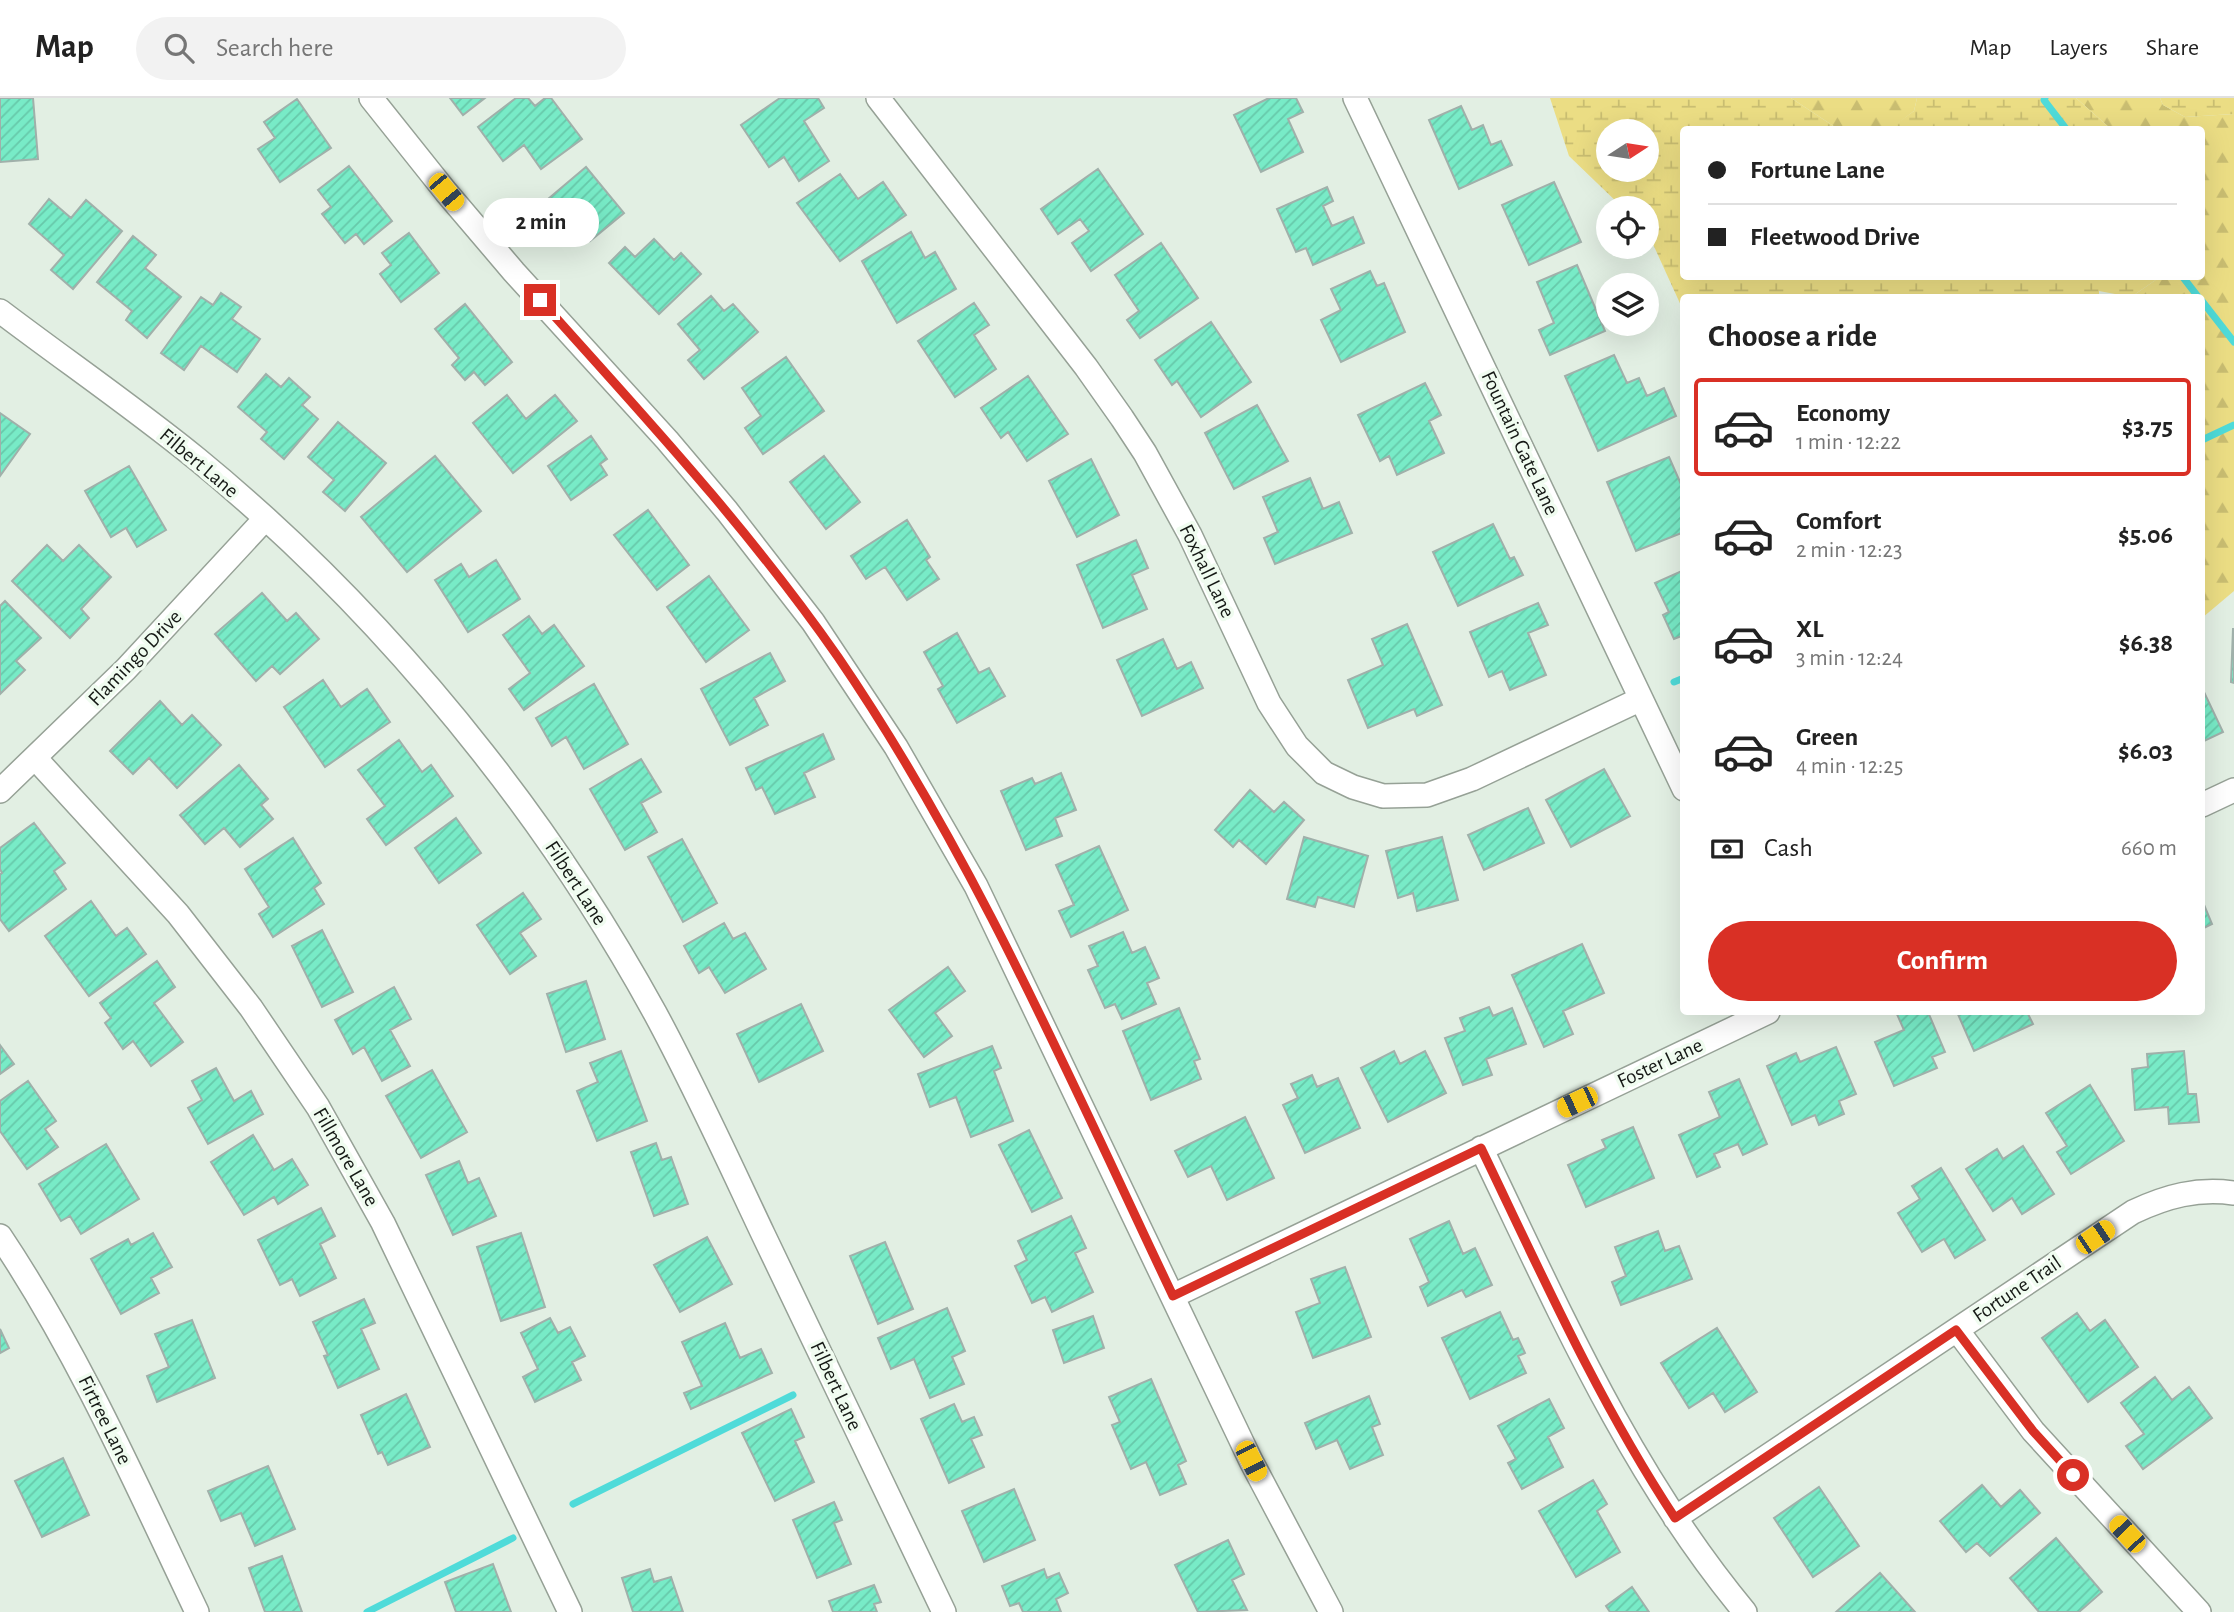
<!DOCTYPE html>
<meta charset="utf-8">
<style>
:root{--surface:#fff;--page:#f2f2f2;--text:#222;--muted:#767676;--line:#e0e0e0;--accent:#d93025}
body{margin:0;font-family:"Alegreya Sans",sans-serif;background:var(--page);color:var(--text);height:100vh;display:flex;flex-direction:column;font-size:26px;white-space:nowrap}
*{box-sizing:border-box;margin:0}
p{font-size:23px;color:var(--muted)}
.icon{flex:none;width:38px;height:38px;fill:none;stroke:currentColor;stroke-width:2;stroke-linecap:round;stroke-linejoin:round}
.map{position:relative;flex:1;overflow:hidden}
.details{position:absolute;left:1680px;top:196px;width:525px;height:721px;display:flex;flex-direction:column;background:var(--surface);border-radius:7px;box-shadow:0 7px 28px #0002}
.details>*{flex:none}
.hud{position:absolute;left:1680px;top:28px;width:525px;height:154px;border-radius:7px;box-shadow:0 7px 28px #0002;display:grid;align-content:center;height:154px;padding:0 28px;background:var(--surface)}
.needle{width:46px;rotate:78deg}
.fabs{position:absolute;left:1596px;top:21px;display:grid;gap:14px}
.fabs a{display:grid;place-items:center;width:63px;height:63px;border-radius:50%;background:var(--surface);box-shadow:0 7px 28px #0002;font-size:35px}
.end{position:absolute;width:32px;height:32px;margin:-16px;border:9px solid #d93025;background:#fff;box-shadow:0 0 0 4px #fff}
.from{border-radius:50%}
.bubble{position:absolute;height:49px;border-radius:24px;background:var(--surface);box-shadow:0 7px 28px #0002;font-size:23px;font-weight:700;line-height:49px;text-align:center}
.car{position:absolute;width:21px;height:42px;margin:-21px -10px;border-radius:9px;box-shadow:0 0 5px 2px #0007;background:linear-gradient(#f5c518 24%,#345 0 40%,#f5c518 0 76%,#345 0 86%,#f5c518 0)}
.hud b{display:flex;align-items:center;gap:24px;height:66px;font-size:26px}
.hud b+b{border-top:2px solid var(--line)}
.hud i{width:18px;height:18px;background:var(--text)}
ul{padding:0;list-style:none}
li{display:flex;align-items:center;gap:21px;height:98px;margin:0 14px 10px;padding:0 14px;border:4px solid transparent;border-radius:7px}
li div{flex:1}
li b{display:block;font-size:26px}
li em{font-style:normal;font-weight:700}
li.selected{border-color:var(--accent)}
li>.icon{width:63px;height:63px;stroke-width:1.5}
h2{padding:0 28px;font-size:32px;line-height:84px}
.pay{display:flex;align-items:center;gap:18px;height:77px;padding:0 28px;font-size:26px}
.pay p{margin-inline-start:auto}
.action{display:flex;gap:14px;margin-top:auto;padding:14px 28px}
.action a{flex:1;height:80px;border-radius:42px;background:var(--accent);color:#fff;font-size:28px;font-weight:700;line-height:80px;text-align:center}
header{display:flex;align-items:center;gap:42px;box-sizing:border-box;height:98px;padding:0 35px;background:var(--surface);border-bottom:2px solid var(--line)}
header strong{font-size:33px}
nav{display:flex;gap:38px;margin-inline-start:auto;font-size:24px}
.search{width:490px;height:63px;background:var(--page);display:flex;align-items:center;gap:18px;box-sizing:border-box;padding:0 24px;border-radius:38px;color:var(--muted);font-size:26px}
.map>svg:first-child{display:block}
.forest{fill:url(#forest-firs)}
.wetland{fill:url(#wetland-marsh);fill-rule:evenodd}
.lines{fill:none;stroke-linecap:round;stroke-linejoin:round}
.stream{stroke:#4fdbd9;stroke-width:7}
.building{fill:url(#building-hatch);stroke:#a0b0aa;stroke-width:2}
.street-casing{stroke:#96a196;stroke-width:26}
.street{stroke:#fff;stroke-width:23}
.route{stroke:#d93025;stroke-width:9}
.labels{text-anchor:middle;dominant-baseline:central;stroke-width:7;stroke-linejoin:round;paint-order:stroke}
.street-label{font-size:21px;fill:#151915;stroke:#f0fcf0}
</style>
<header>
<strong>Map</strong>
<div class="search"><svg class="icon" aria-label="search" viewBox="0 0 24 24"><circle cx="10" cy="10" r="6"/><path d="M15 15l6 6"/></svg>Search here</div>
<nav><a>Map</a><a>Layers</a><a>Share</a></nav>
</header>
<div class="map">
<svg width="2234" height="1514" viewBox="0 0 2234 1514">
<defs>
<pattern id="forest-firs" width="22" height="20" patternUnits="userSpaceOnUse" patternTransform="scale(1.75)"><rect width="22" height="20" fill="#ebdd84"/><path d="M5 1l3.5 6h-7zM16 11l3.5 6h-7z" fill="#c9bd71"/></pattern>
<pattern id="wetland-marsh" width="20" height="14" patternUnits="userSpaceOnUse" patternTransform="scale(1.75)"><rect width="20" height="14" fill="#ebdd84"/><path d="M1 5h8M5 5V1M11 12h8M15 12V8" fill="none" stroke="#c9bd71"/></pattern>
<pattern id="building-hatch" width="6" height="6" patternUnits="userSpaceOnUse" patternTransform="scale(1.75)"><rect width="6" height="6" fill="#78ebc7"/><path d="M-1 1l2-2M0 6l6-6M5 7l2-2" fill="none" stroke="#67c9aa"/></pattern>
</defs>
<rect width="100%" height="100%" fill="#e2efe3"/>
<path class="forest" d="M1791,0H1917L1914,13L1889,32L1838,31Z
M2076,0H2160L2163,7L2185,19L2234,16V493L2202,520V200L2131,199L2160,179L2202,178V32L2111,31Z"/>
<path class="wetland" d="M1550,0H1791L1838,31L1684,32V178L2160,179L2131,199L2099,193V200H1684L1683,212L1647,133V110H1623L1569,58ZM1608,33H1647V72H1608Z
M1917,0H2076L2111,31H1889L1914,13Z
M2160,0H2234V16L2185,19L2163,7Z"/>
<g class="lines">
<path class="stream" d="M2045,0L2044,2L2067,32
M2182,178L2199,200
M2202,203L2234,244
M2202,342L2234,327
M1674,584L1684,580
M573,1406L793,1297
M367,1514L513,1440"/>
</g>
<path class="building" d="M0,0H33L38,61L0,64Z
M450,0H485L463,17Z
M516,0H528L535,8L545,0H551L582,41L541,71L524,47L503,63L478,29Z
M780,0H818L824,10L804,23L829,63L799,83L784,59L769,69L741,27Z
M1269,0H1296L1303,14L1288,21L1303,54L1261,74L1234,17Z
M297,1L331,50L280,84L258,51L275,40L264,24Z
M1461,8L1472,32L1483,27L1491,47L1501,43L1512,67L1459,91L1429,22Z
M349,68L392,123L364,146L356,136L345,145L322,116L331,109L318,92Z
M586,69L624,115L590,143L572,122L562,130L542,106Z
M1098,71L1143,136L1091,173L1072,145L1089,133L1080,121L1058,136L1041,111Z
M840,76L858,101L883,84L906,117L840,163L797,105Z
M1554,84L1581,144L1529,167L1502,107Z
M1327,89L1333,103L1323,108L1332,128L1353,119L1364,145L1313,167L1306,150L1296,154L1277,111Z
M49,101L71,120L86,102L122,133L73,191L51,172L64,157L29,126Z
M911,134L925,160L935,154L956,191L897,225L862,163Z
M409,135L439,175L401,204L380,176L391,167L382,155Z
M133,138L156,157L145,170L181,199L147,240L126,222L132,213L97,184Z
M654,141L674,162L681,155L701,176L659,216L609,165L625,149L635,159Z
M1161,145L1198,200L1140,240L1127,222L1139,213L1115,177Z
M1577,167L1605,233L1550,257L1539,232L1554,225L1537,184Z
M1370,173L1377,188L1384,185L1405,234L1341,264L1321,222L1341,212L1331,191Z
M221,195L241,209L232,221L260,241L237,274L201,248L184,272L161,255L201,199L213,207Z
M711,198L724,213L733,206L758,234L704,281L688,262L700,252L678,226Z
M974,205L989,227L974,237L996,271L955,299L918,243Z
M465,206L512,264L485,287L474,274L465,282L452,267L459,260L435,231Z
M1211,224L1251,284L1201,319L1177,283L1172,287L1155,262Z
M1614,257L1627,285L1639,280L1647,298L1664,290L1676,318L1598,353L1565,278Z
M786,259L824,313L763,356L745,330L761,318L742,290Z
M266,276L281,289L289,280L310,299L302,307L318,321L284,361L261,341L267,334L238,309Z
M1028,278L1068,336L1027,363L1008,334L1001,340L981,310Z
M1425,285L1441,317L1429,323L1444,355L1397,377L1389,358L1380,363L1358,317Z
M507,297L526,321L555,297L577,323L513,375L473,325Z
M1257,307L1288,363L1234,391L1205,335Z
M0,315L30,336L0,378Z
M338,324L386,365L345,413L323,394L334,382L308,359Z
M591,338L607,361L600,366L607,377L571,402L548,368Z
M435,358L481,413L407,474L361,419Z
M824,358L860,404L826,431L790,384Z
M1669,359L1684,393V434L1636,453L1607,384Z
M1091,361L1119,417L1077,439L1049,383Z
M129,368L166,432L137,449L126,430L111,439L85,393Z
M1310,380L1323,411L1339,404L1352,435L1275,466L1264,440L1278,434L1263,399Z
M648,412L689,467L657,492L614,437Z
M907,422L930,459L926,462L939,481L907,502L885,469L866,481L851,458Z
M1493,426L1510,461L1514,459L1523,477L1458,508L1433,454Z
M1136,442L1148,470L1132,477L1147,511L1103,530L1077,467Z
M47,447L63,463L79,447L111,479L81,511L89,520L70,540L12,483Z
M496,462L520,501L468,534L435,482L461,466L469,479Z
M1684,472V537L1674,541L1663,517L1669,514L1655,485Z
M709,478L749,532L706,564L667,509Z
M262,495L287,523L296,515L319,541L280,576L272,568L256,583L215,536Z
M5,503L41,540L16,563L25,572L0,596V508Z
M1538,505L1548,527L1528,535L1546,577L1510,592L1502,573L1489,579L1470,534Z
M529,518L542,536L554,527L584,568L524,612L509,591L530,575L503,537Z
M1407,526L1442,607L1417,618L1414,611L1368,630L1348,582L1383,567L1372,541Z
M2233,531H2234V585L2231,584Z
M957,535L979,575L989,570L1005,598L957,625L938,591L943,588L924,554Z
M1163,541L1177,571L1191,564L1203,590L1142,618L1117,562Z
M770,555L785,583L754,600L768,627L730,647L701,591Z
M323,582L341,609L367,591L390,624L325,669L284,609Z
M594,586L628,646L584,671L566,639L552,648L536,620Z
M2203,592L2223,634L2202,644V593Z
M160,603L182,627L192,617L221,647L177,690L149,660L133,676L110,653Z
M823,636L834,661L804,675L815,699L775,716L762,689L756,692L746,670Z
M399,642L422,674L431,667L453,698L386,747L367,721L385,708L358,672Z
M641,661L661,694L641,705L657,734L625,752L590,691Z
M239,667L268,701L261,707L273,721L240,749L224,730L205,746L180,717Z
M1604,671L1630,718L1571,749L1546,702Z
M1061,675L1076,712L1055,720L1062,738L1026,752L1001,693L1032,680L1035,686Z
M1250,692L1274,714L1284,704L1304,722L1266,766L1239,742L1233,749L1215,732Z
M1528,710L1544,745L1484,772L1468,737Z
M456,720L481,755L439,785L415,750Z
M34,725L65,765L54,773L66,791L9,833L0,821V776L2,775L0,771V750Z
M1304,739L1368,758L1354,809L1318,799L1315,809L1287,801Z
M1442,739L1458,802L1417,813L1413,795L1398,800L1386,753Z
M293,740L321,785L314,790L324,806L273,839L259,816L269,809L245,771Z
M682,741L717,805L683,824L648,759Z
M1099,748L1128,812L1071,839L1059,813L1074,807L1056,767Z
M523,795L541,821L520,835L536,858L510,876L477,827Z
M2202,802L2212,826L2202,831Z
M91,803L116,838L127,830L146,856L89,898L45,838Z
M724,825L733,841L745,835L766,871L725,895L709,869L699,875L684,848Z
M322,832L353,894L322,909L292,848Z
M1123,834L1132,855L1145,849L1159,880L1147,885L1156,906L1122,921L1115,906L1105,910L1088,872L1098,868L1089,848Z
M1582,846L1604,895L1563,913L1573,936L1544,949L1512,877Z
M157,863L175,889L154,905L183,944L151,968L133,943L123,951L105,925L111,920L100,905Z
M948,869L965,893L935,915L952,938L924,959L889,912Z
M586,883L605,941L566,954L547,896Z
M394,889L411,921L390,932L410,968L382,983L364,949L353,956L335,922Z
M801,906L823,953L759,984L737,936Z
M1489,909L1493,918L1512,910L1526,946L1486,961L1492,977L1463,987L1445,940L1465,933L1460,920Z
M1179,910L1200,961L1194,963L1201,981L1151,1002L1123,933Z
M1896,914H1928L1945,954L1932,959L1937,970L1894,988L1875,944L1904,932Z
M1957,914H2027L2033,926L1974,953Z
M0,947L14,966L0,976Z
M992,948L1001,970L994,973L1013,1023L971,1039L956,999L930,1009L918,976Z
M1836,949L1856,996L1839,1003L1844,1016L1819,1027L1815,1017L1792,1027L1767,968L1796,955L1800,964Z
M621,953L647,1023L597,1043L577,993L598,984L590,965Z
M1394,953L1400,966L1425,953L1446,995L1388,1024L1361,970Z
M2184,953L2188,996H2196L2199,1024L2169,1026L2168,1009L2135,1012L2132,971L2148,969L2147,956Z
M216,970L234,1003L251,993L263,1016L208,1046L188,1010L202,1002L192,983Z
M432,972L467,1034L421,1060L386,998Z
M1312,977L1317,989L1338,980L1360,1030L1305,1055L1283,1007L1298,1000L1291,986Z
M1739,981L1767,1046L1743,1057L1738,1046L1714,1056L1720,1069L1697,1079L1679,1037L1720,1019L1709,994Z
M28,983L56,1023L45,1031L58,1049L27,1071L0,1033V1003Z
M2090,987L2124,1043L2071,1076L2057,1054L2067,1048L2046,1015Z
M1245,1019L1274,1080L1227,1102L1211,1068L1188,1079L1175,1053Z
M1633,1029L1654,1080L1586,1109L1568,1067L1606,1050L1602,1042Z
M1029,1032L1062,1100L1032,1114L999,1047Z
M253,1037L274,1072L292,1061L308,1087L278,1106L274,1099L244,1117L211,1064Z
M656,1045L662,1062L671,1059L688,1106L654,1118L631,1054Z
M106,1046L139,1101L81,1136L70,1118L61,1123L39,1086Z
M2023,1048L2054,1096L2022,1116L2012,1100L1993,1113L1966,1071L1997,1051L2003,1061Z
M459,1063L468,1085L479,1080L496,1118L453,1137L426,1077Z
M1941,1070L1985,1142L1955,1160L1944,1141L1922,1154L1898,1115L1920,1101L1912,1088Z
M321,1110L335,1138L320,1146L336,1180L300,1198L292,1181L280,1187L258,1142Z
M1071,1118L1086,1150L1075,1155L1093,1194L1052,1214L1045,1199L1032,1205L1015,1168L1027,1162L1018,1143Z
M1449,1123L1463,1156L1475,1150L1492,1187L1466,1199L1462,1192L1428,1208L1420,1189L1429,1184L1410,1141Z
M1658,1133L1665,1153L1679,1148L1692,1181L1621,1207L1612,1184L1626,1178L1615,1149Z
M153,1135L172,1169L151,1180L159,1195L121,1216L91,1161L128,1141L131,1147Z
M521,1135L545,1209L501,1223L477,1149Z
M707,1139L732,1186L680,1214L654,1167Z
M885,1144L913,1211L878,1226L850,1158Z
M1345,1169L1371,1239L1313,1260L1296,1214L1320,1205L1311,1181Z
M364,1201L375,1225L361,1231L379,1271L338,1290L324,1258L328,1257L313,1224Z
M947,1210L965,1253L952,1259L964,1286L930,1300L914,1261L891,1271L878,1240Z
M1500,1214L1513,1242L1518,1240L1525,1255L1518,1258L1526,1275L1470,1301L1442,1240Z
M2077,1215L2090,1233L2105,1222L2138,1269L2088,1304L2042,1240Z
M1093,1218L1104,1250L1064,1265L1053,1232Z
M550,1220L558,1235L570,1229L585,1258L572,1264L581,1282L535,1304L523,1279L538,1271L521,1235Z
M192,1222L215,1280L157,1304L147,1278L169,1269L155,1236Z
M725,1225L740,1260L761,1251L772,1275L691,1311L684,1295L702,1288L682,1244Z
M1717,1230L1757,1294L1725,1314L1713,1295L1689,1310L1661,1265Z
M0,1231L9,1250L0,1255Z
M2155,1279L2172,1302L2189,1289L2212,1320L2143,1371L2126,1348L2144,1336L2121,1305Z
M1151,1281L1186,1363L1178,1367L1186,1386L1160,1397L1146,1364L1131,1371L1112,1327L1120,1324L1109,1299Z
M406,1296L430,1349L388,1367L382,1354L378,1356L361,1317Z
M1369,1298L1380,1326L1372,1329L1383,1357L1350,1371L1337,1342L1316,1351L1305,1325Z
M1549,1301L1564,1330L1548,1339L1563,1369L1522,1391L1508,1365L1516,1361L1498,1328Z
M954,1306L962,1324L974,1319L982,1337L971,1341L984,1369L949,1385L921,1321Z
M791,1311L804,1339L795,1343L814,1384L775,1403L742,1335Z
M63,1360L89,1417L42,1439L15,1383Z
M268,1368L295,1431L255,1448L241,1415L221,1423L208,1393Z
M1593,1382L1607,1406L1597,1413L1620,1454L1576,1479L1539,1413Z
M1982,1387L2001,1409L2020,1392L2040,1415L1990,1458L1977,1445L1966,1454L1940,1423Z
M1819,1389L1859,1448L1813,1479L1774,1420Z
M1014,1391L1035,1442L984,1464L962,1413Z
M834,1404L842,1422L834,1425L851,1466L817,1480L793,1422Z
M2056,1440L2102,1494L2079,1514H2039L2010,1480Z
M1228,1442L1244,1476L1232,1482L1247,1512L1198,1514L1175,1467Z
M282,1458L302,1514H265L249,1470Z
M493,1466L511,1514H456L445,1484Z
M650,1471L654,1484L671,1479L683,1514H633L622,1480Z
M1044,1471L1047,1480L1059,1475L1068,1495L1056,1501L1061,1514H1023L1019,1505L1010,1508L1002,1488Z
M1880,1475L1915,1514H1836Z
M874,1487L881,1504L874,1506L877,1514H833L829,1503Z
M1632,1489L1649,1514H1610L1606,1508Z"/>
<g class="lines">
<g class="street-casing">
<path id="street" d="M371,0L446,94L514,174L667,342L727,413L813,524L896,649L976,788L1251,1363L1331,1514
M878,0L1086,269L1122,320L1145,355L1190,437L1269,605L1297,648L1324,675L1353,689L1383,698L1427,697L1472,681L1641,601
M1355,0L1684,691
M0,213C66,263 133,309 197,361C302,447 399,548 483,655C547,736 605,824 655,915C694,987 728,1062 763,1136C824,1262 883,1388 944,1514
M36,661L178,816L251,910L318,1009L383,1125L570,1514
M0,693L126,571L265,421
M2202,707L2234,692
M1481,1050C1558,1210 1630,1376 1745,1514
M0,1138C79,1256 136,1386 197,1514
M1173,1198L1768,914
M1957,1232L2033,1333L2199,1514
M1675,1420L2133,1114C2167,1098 2197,1090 2234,1095"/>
</g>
<use href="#street" class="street"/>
</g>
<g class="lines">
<path class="route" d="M540,202C644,318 749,431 838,559C974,758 1070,981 1173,1198L1481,1050C1541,1175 1598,1303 1675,1420L1956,1232L2033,1333L2073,1377"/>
</g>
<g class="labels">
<g class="street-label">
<text transform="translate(1520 345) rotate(65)">Fountain Gate Lane</text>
<text transform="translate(199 365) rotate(40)">Filbert Lane</text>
<text transform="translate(1207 473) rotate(64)">Foxhall Lane</text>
<text transform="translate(135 560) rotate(-46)">Flamingo Drive</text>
<text transform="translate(576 785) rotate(57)">Filbert Lane</text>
<text transform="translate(1660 965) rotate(-25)">Foster Lane</text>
<text transform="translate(346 1059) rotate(60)">Fillmore Lane</text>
<text transform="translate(2017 1191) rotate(-34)">Fortune Trail</text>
<text transform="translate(836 1288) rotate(65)">Filbert Lane</text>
<text transform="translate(105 1322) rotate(64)">Firtree Lane</text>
</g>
</g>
</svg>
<div class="fabs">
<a><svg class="needle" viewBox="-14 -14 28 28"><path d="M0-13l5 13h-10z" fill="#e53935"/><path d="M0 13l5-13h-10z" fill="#767676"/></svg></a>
<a><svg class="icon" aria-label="locate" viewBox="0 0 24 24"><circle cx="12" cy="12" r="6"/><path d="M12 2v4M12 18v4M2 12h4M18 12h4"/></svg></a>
<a><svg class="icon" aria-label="layers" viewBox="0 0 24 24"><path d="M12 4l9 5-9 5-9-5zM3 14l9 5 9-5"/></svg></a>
</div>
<i class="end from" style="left:2073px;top:1377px"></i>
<i class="end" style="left:540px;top:202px"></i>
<div class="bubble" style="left:483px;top:100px;width:116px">2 min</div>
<i class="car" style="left:446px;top:94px;rotate:140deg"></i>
<i class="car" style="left:1577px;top:1004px;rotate:245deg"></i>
<i class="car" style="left:2095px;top:1139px;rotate:56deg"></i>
<i class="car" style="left:1251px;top:1363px;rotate:153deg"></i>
<i class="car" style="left:2127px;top:1436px;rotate:317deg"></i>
<div class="hud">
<b><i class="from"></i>Fortune Lane</b>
<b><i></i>Fleetwood Drive</b>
</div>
<section class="details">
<h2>Choose a ride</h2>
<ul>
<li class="selected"><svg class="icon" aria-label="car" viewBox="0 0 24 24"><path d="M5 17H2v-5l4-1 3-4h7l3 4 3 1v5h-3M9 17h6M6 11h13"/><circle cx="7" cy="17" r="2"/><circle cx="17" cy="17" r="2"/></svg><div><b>Economy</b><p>1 min · 12:22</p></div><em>$3.75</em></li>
<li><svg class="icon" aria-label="car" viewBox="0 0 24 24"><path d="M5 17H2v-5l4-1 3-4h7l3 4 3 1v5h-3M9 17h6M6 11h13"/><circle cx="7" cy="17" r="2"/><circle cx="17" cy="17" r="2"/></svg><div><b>Comfort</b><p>2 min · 12:23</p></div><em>$5.06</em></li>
<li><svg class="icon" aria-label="car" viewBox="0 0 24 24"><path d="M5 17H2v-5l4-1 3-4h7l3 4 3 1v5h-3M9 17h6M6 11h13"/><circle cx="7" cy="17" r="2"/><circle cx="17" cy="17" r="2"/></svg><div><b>XL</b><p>3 min · 12:24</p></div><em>$6.38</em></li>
<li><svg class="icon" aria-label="car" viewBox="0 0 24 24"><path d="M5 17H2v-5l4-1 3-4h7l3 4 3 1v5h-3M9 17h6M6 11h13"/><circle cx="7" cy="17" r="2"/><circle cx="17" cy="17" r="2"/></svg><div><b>Green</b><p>4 min · 12:25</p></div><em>$6.03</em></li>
</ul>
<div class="pay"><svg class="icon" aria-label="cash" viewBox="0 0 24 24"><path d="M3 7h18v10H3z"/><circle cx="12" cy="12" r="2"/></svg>Cash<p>660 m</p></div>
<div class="action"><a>Confirm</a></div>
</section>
</div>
